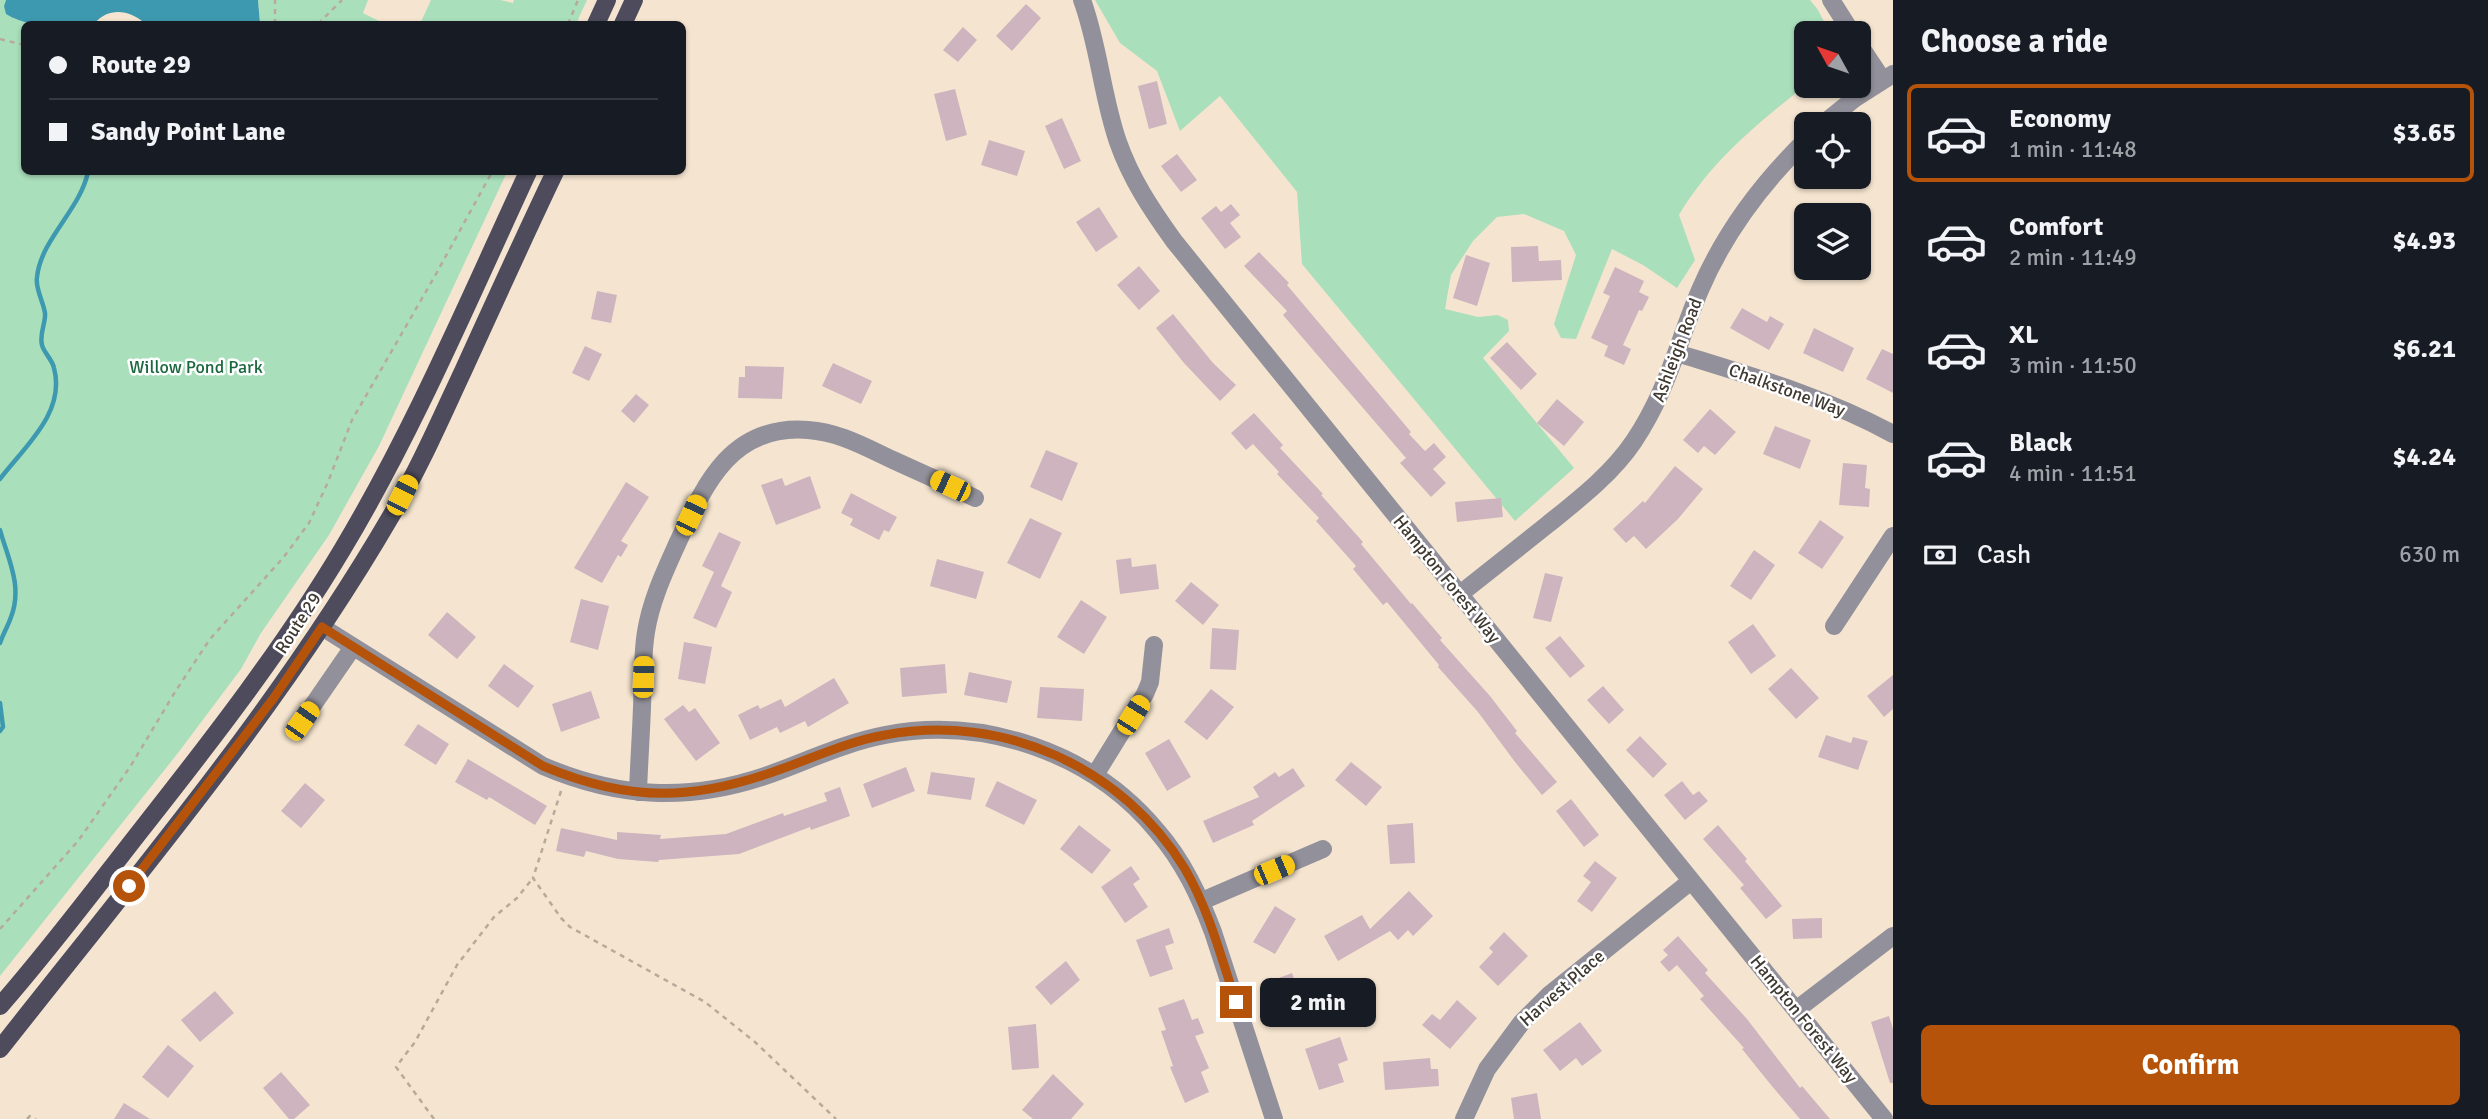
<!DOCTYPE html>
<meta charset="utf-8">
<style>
:root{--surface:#171b24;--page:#242831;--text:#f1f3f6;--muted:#9ea1a6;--line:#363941;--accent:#b45309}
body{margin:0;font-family:Signika,sans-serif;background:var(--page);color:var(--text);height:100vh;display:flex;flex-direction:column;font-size:26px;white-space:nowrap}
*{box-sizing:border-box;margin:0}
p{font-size:23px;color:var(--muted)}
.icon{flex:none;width:38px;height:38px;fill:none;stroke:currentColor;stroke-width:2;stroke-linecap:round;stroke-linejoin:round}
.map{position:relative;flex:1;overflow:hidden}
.drawer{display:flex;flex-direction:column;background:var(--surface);width:595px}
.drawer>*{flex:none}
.top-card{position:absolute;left:21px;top:21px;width:665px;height:154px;border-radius:10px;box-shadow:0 2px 5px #0004;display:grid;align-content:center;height:154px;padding:0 28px;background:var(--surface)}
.needle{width:46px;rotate:310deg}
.tools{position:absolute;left:1794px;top:21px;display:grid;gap:14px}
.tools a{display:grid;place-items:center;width:77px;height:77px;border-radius:10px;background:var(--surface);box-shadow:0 2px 5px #0004;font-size:35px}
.end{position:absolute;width:32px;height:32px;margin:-16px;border:9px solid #b45309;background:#fff;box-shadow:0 0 0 4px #fff}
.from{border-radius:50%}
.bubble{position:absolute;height:49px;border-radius:10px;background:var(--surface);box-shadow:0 2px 5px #0004;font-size:23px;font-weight:700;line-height:49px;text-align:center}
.car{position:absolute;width:21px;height:42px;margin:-21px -10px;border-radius:9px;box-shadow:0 0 5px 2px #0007;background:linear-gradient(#f5c518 24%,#345 0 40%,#f5c518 0 76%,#345 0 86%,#f5c518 0)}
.top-card b{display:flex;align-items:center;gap:24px;height:66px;font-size:26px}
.top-card b+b{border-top:2px solid var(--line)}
.top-card i{width:18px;height:18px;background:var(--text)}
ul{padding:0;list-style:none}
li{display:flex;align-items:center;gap:21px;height:98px;margin:0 14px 10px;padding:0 14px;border:4px solid transparent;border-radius:10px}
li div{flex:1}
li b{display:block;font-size:26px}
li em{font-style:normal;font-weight:700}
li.on{border-color:var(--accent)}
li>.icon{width:63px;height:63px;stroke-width:1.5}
h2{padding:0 28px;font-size:32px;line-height:84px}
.pay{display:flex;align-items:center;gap:18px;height:77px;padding:0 28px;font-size:26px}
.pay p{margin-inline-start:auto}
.primary-button{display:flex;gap:14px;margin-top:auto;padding:14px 28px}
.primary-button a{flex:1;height:80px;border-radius:10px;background:var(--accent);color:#fff;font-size:28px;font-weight:700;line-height:80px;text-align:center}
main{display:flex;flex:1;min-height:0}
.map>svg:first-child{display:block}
.green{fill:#aadfbc}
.water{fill:#3d99af}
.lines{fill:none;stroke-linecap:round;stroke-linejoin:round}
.stream{stroke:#3d99af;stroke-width:4.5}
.building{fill:#ceb4bf}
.path{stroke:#b7aa9a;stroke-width:2.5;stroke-dasharray:5 5;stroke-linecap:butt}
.minor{stroke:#92919b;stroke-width:18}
.major{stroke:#4d4b5c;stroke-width:18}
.route{stroke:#b45309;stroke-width:9}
.labels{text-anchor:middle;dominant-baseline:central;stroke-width:5;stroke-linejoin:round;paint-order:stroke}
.street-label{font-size:18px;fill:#3f3931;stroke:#fff}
.park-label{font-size:18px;fill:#1b673f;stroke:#fff}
</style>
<main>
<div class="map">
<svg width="1893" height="1119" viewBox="0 0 1893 1119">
<rect width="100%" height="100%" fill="#f5e5d0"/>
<path class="green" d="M0,0H6L4,6L15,19L34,24H24V172H507L379,446L329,535L261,633L241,669L178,753L0,976Z
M258,0H368L363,13L385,24H260Z
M431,0H500L513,3L514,0H587L576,24H420Z
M1095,0H1810L1818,10L1830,33H1806V85C1758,123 1711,161 1679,215L1695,260L1677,288L1643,265L1612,249L1576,339L1561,338L1554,324L1576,255L1564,231L1524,214L1497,217L1473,241L1451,275L1445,309L1478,317L1498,315L1508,320L1509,331L1483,358L1574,468L1515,521L1302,264L1297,192L1220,96L1180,131L1157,71L1120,43Z"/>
<path class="water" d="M6,0H258L260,24H146C130,10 109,6 94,24C65,25 32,30 6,14L4,6Z"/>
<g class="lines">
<path class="stream" d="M0,479C24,447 66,413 54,368C52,359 44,353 42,345C39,334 46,323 45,313C43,300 35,289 37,277C41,239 80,210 88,172
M0,530C8,559 23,586 11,617C8,626 3,634 0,643
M0,703L3,727L0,731"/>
</g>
<path class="building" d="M1026,4L1041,18L1012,51L996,36Z
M963,27L977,40L958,62L943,50Z
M1157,81L1167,124L1149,129L1138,86Z
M955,89L967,135L946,141L934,94Z
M1062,118L1081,161L1064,169L1045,126Z
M989,140L1025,151L1017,176L981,165Z
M1177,154L1197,180L1181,192L1161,166Z
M1231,204L1240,215L1230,223L1241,237L1225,249L1201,218L1216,206L1221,212Z
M1099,207L1118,237L1096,252L1076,222Z
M1538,246L1539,261L1561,260L1562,280L1512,282L1511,247Z
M1259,252L1289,283L1287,285L1411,432L1409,434L1425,451L1434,443L1446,457L1433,469L1446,483L1431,497L1400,463L1406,458L1283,315L1287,311L1244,266Z
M1466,255L1490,263L1477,306L1453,298Z
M1139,266L1160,291L1139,310L1117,285Z
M1615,267L1644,281L1639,292L1649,297L1642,311L1639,310L1623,345L1631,349L1624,365L1604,356L1608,346L1591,338L1610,296L1603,293Z
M597,291L617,295L611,323L591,319Z
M1742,308L1767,322L1770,316L1784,324L1769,350L1730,328Z
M1173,314L1213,363L1236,385L1220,401L1184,363L1156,328Z
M1814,328L1854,348L1843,372L1803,353Z
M1507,342L1537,374L1521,390L1490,358Z
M585,346L602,354L589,381L572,373Z
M1882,349L1893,354V393L1866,379Z
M833,363L872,381L861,404L822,386Z
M745,366L784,367L782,399L738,398L739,377H745Z
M636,394L649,405L634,423L621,411Z
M1557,399L1584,422L1564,446L1537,423Z
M1710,409L1736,432L1715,455L1704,446L1698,453L1683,440Z
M1254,413L1283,445L1280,448L1323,494L1321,495L1363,542L1361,544L1411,604L1412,603L1442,638L1440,640L1490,696L1517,731L1515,733L1557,782L1542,795L1515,762L1478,712L1438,667L1439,665L1387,602L1383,605L1353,569L1356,566L1316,521L1319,518L1277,474L1279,472L1253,444L1246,450L1231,433Z
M1775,426L1811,440L1800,469L1763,454Z
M1046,450L1078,463L1062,501L1030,487Z
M1843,463L1867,465L1865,488L1870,489L1869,507L1839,505Z
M1675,466L1703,489L1678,519L1646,549L1634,536L1626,543L1613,529L1643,501L1645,503Z
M810,476L821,508L776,525L761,485L782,478L785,486Z
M626,482L649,497L621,541L628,545L621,557L618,555L602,583L574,568Z
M851,493L897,517L889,532L884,530L879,540L850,525L853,519L841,513Z
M1501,498L1503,517L1457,522L1455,502Z
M1030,518L1062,533L1040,579L1007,563Z
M1820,520L1844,537L1822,569L1798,553Z
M719,532L741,542L721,586L732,592L716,628L693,618L714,572L702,566Z
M1754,550L1775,565L1751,600L1730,586Z
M1131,558L1132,567L1156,564L1159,589L1120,594L1116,560Z
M937,559L984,572L976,599L930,586Z
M1545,573L1563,577L1551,622L1533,618Z
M1191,582L1219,605L1203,625L1175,601Z
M581,599L609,606L598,650L570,642Z
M1081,600L1107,617L1084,654L1057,637Z
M447,612L476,637L457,659L428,635Z
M1753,624L1776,656L1751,674L1728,642Z
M1212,628L1239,630L1236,670L1210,669Z
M1560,636L1585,666L1570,678L1545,648Z
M684,642L712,647L705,684L678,679Z
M504,664L534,686L518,708L488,686Z
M945,664L947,693L902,697L900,668Z
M1791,668L1819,698L1796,719L1768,689Z
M969,672L1012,681L1007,703L964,695Z
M1893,675V709L1884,717L1867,696Z
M834,678L849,703L808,727L805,721L780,733L777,727L750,740L738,715L758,705L760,709L781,699L785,707Z
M1603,686L1624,710L1609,724L1587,700Z
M1040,687L1084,689L1082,721L1037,718Z
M1211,689L1234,707L1207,740L1184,722Z
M591,691L600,718L561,732L552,704Z
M683,705L689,712L695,708L720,743L696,761L664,719Z
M418,724L449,744L436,765L404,745Z
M1826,735L1851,743L1853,737L1868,741L1858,770L1818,757Z
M1640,736L1667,764L1653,778L1626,750Z
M1169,739L1191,777L1167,791L1145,753Z
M468,759L547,806L535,825L489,797L487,800L455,782Z
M1351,762L1382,787L1366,806L1335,780Z
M906,767L915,791L872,808L863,784Z
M1293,768L1305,786L1252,821L1254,825L1213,843L1203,821L1259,797L1253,787L1275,772L1279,777Z
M931,772L975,778L971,800L927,794Z
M997,781L1037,800L1024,825L985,806Z
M1682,781L1693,795L1699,791L1708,801L1685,820L1664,795Z
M305,783L325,800L301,828L281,811Z
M840,787L850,816L811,830L810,827L739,854L659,860L658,862L618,859L586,851L584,857L556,851L561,828L617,840V832L661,835L660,839L726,834L783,813L784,816L827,801L824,793Z
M1571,799L1599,835L1584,847L1556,811Z
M1413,823L1415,863L1390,864L1387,825Z
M1079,825L1111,850L1092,874L1060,849Z
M1718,825L1747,859L1745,861L1782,906L1766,919L1740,888L1744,885L1703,839Z
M1595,861L1617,878L1592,912L1577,901L1591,882L1583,876Z
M1131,866L1140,879L1133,884L1148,907L1125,923L1101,887Z
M1409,891L1433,916L1413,936L1408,930L1398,940L1390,931L1338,961L1324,936L1362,915L1370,929Z
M1275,906L1296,919L1275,954L1253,942Z
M1822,918V938L1793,939L1792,919Z
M1169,928L1174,943L1165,946L1173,969L1150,977L1136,940Z
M1504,932L1528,956L1498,986L1479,967L1493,952L1489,948Z
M1678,936L1708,970L1705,973L1747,1019L1800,1088L1802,1086L1830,1119H1800L1771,1085L1742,1049L1744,1048L1700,999L1704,996L1677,965L1669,972L1660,962L1668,955L1663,950Z
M1066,961L1080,980L1051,1005L1035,987Z
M1292,973L1305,1011L1281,1020L1268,982Z
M215,991L234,1013L200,1042L181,1020Z
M1184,999L1192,1020L1198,1018L1204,1033L1195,1036L1209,1068L1201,1072L1209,1092L1185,1103L1170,1067L1173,1066L1161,1031L1166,1030L1158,1008Z
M1457,1000L1477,1018L1450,1049L1422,1025L1432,1014L1440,1020Z
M1889,1016L1893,1029V1083H1890L1871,1022Z
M1580,1022L1602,1051L1582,1066L1576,1058L1560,1071L1543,1050Z
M1036,1024L1039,1068L1012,1070L1008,1027Z
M1340,1037L1348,1060L1338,1064L1344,1082L1319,1090L1305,1049Z
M168,1045L194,1066L168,1098L142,1077Z
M1430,1058L1431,1069H1438L1439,1086L1385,1090L1383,1062Z
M281,1072L310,1105L294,1119H289L263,1088Z
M1053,1074L1084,1104L1071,1119H1033L1022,1110Z
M1537,1093L1541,1119H1514L1511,1098Z
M124,1103L150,1119H114Z"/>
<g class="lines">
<path class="path" d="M275,24V0
M318,24L342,0
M568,24L578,0
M0,39L24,45
M561,791L533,878L561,918L570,927L705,1002L755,1042L836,1119
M0,929L78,841L130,767L175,692L210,639L283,558L309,523L328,482L352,420L436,274L492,172
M27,1119L30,1116L36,1119
M434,1119L396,1067L415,1042L457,965L494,917L517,898L533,878"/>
<path class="minor" d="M1082,0C1099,46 1102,96 1118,142C1131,179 1151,209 1174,241L1884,1119
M1831,0L1852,33
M1858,43L1882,79
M1823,124L1854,99L1893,74
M1677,353C1751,376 1825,397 1893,434
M1460,594C1489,571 1518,548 1547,525C1578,500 1612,474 1634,441C1668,390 1677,344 1700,290C1724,234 1762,183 1806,140
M1834,626L1893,536
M322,627L543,766C618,798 688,802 765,776C805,762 843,743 885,735C984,716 1092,752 1157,831C1183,861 1199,895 1213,932L1274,1119
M302,721L353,647
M1095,775L1145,694L1150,682L1154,645
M638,792C639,763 641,735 642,707C643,682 642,656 646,632C651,600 665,571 678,542C705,484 731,424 808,430C839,432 865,447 893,460C920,472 948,485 975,498
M1202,901L1323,849
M1796,1010L1893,936
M1464,1119L1487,1069L1522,1022L1549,995L1691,881"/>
<path class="major" d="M596,24L607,0
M623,24L634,0
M0,1006C51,948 97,886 145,825C215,736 284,647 342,550C414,430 469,299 528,172
M0,1049C136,876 280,707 391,516C419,469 441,418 464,369C494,303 524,237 555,172"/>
</g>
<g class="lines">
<path class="route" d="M129,886L273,699L322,627L543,766C631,803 695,801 784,768C817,756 850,741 885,735C1003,713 1123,767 1185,869C1209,910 1221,957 1236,1002"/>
</g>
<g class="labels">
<g class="street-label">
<text transform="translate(1677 350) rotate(-69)">Ashleigh Road</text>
<text transform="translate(1787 390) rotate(20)">Chalkstone Way</text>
<text transform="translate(1447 579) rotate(51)">Hampton Forest Way</text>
<text transform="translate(298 623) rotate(-57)">Route 29</text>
<text transform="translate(1562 988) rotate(-41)">Harvest Place</text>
<text transform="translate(1804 1019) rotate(51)">Hampton Forest Way</text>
</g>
<g class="park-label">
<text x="196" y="367">Willow Pond Park</text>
</g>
</g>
</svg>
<div class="tools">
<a><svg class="needle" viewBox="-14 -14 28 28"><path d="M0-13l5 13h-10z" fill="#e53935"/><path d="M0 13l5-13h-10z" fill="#9ea1a6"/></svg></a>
<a><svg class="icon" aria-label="locate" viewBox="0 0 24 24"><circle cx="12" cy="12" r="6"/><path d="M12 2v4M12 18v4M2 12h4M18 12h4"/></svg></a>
<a><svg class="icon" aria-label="layers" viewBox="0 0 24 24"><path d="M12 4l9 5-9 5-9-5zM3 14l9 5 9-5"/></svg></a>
</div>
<i class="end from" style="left:129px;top:886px"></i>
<i class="end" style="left:1236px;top:1002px"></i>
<div class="bubble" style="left:1260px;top:978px;width:116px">2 min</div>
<i class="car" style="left:950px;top:486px;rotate:295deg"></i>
<i class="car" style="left:402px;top:495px;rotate:27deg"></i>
<i class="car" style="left:691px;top:515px;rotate:25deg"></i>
<i class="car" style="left:643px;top:677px;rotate:2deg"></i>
<i class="car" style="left:1133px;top:715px;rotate:32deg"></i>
<i class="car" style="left:302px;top:721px;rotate:35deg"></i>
<i class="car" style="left:1274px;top:870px;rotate:67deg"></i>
<div class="top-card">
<b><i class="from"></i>Route 29</b>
<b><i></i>Sandy Point Lane</b>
</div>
</div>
<section class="drawer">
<h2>Choose a ride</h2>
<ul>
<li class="on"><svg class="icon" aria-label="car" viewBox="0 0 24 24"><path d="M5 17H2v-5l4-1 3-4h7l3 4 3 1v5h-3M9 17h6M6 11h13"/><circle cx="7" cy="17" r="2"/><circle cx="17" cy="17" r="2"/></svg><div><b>Economy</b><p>1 min · 11:48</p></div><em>$3.65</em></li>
<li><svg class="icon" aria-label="car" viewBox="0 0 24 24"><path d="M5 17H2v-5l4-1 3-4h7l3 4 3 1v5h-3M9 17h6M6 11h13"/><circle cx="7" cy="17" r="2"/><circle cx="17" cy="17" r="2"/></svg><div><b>Comfort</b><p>2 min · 11:49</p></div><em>$4.93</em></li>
<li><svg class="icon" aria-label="car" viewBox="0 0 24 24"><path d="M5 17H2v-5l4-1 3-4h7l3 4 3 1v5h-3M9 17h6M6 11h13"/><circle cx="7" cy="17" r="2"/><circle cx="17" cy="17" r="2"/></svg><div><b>XL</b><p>3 min · 11:50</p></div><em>$6.21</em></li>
<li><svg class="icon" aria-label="car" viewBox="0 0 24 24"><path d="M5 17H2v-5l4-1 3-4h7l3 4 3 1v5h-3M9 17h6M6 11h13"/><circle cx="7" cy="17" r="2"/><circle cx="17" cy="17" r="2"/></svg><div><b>Black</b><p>4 min · 11:51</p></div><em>$4.24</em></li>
</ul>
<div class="pay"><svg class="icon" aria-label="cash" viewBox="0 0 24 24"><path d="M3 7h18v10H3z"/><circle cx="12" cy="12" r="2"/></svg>Cash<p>630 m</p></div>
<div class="primary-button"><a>Confirm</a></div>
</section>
</main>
